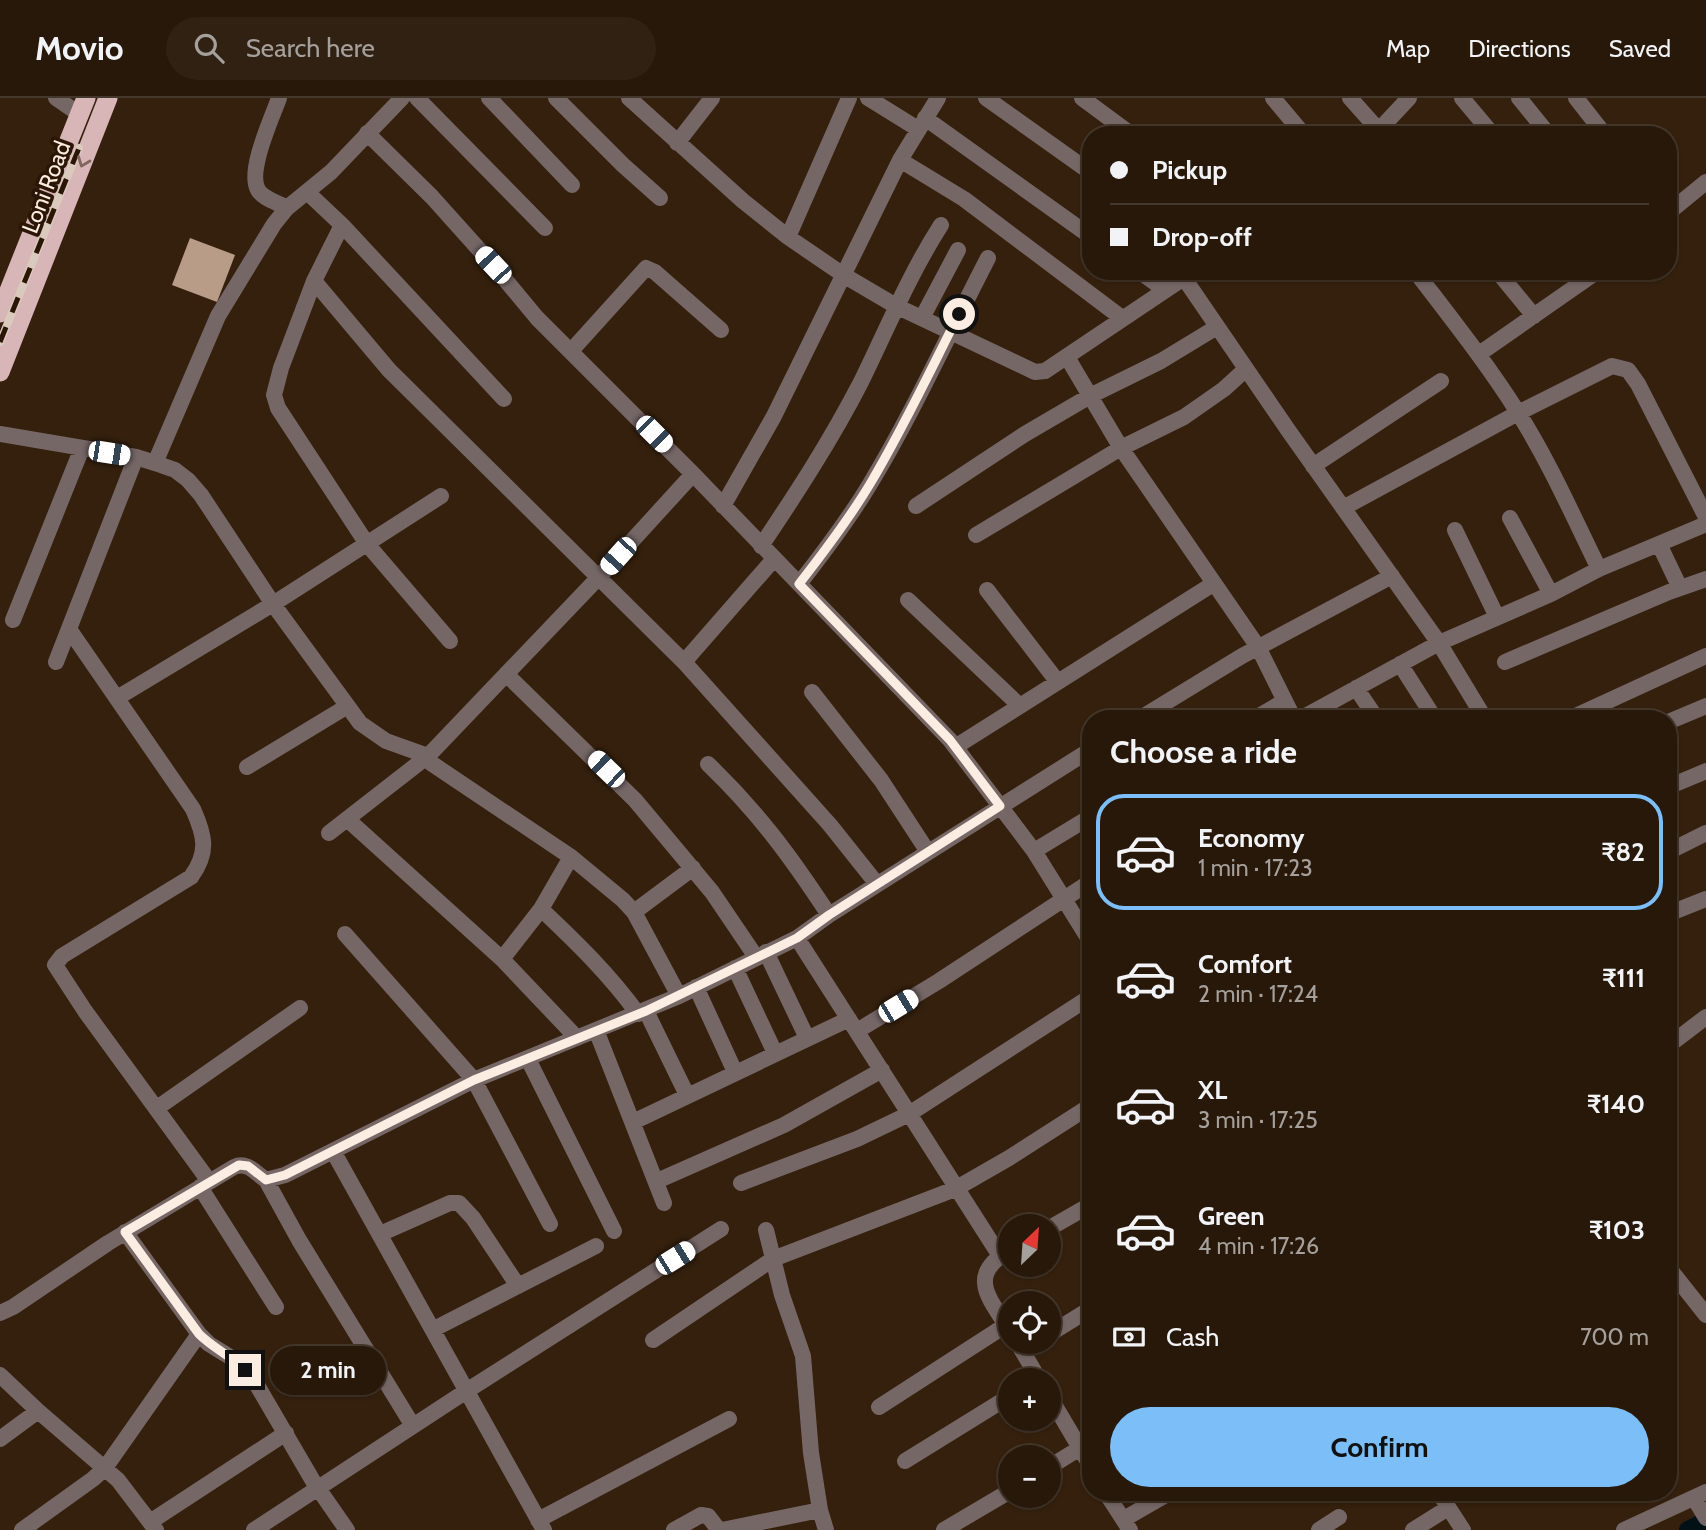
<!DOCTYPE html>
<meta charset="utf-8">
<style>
:root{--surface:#28180a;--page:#302113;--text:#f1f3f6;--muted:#a5a09c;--line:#44372b;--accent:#7bbef8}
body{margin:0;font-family:Cabin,sans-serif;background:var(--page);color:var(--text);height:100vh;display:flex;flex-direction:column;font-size:26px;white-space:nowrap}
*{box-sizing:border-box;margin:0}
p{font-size:23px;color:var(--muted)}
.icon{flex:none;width:38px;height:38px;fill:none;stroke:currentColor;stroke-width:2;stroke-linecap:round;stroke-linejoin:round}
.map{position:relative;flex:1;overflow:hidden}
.drawer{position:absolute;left:1082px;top:612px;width:595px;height:791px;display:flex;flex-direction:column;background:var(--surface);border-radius:28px;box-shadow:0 2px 5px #0004,0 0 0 2px var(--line)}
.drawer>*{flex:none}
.top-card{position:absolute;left:1082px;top:28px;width:595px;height:154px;border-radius:28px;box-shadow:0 2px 5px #0004,0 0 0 2px var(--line);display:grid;align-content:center;height:154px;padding:0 28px;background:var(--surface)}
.needle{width:46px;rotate:25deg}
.buttons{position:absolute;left:998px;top:1116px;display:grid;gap:14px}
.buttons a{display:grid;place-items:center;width:63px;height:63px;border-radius:50%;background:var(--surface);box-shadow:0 2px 5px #0004,0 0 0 2px var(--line);font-size:35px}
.end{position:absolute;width:32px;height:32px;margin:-16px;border:9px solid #fcede2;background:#111;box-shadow:0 0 0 4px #111}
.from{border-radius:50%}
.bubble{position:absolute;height:49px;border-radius:24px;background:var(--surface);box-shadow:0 2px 5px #0004,0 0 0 2px var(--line);font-size:23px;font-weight:700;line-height:49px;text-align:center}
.car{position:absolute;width:21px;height:42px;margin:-21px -10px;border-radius:9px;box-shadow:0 0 5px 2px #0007;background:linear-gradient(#fff 24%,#345 0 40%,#fff 0 76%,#345 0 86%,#fff 0)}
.top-card b{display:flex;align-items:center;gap:24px;height:66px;font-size:26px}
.top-card b+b{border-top:2px solid var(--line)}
.top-card i{width:18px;height:18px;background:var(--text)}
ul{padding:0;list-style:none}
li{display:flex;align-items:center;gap:21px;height:116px;margin:0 14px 10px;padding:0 14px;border:4px solid transparent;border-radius:28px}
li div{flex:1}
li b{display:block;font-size:26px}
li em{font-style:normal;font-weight:700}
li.active{border-color:var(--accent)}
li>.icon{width:63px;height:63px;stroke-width:1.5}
h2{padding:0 28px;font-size:32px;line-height:84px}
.pay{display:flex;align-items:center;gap:18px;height:77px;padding:0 28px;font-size:26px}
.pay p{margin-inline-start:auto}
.primary-button{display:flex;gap:14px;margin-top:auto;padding:14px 28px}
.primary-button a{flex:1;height:80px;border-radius:42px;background:var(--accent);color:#111;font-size:28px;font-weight:700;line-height:80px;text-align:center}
header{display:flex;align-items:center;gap:42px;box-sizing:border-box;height:98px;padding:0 35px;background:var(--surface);border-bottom:2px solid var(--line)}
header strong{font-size:33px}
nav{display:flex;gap:38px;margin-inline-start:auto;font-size:24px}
.search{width:490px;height:63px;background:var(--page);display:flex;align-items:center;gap:18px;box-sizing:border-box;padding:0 24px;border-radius:38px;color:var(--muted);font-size:26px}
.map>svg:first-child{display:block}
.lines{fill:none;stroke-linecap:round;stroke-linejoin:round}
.canal{stroke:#011115;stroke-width:18}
.building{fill:#b89c87}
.minor{stroke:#766767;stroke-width:16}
.trunk{stroke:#d8b5b7;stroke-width:19}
.rail-casing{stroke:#dacabe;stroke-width:8}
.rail{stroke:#2b1605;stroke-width:5;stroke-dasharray:16;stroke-linecap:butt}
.oneway{stroke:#82665e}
.route{stroke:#fcede2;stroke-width:9}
.labels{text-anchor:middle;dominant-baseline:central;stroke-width:7;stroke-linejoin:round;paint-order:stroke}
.street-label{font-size:23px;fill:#fcede2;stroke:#2b1605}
</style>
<header>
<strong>Movio</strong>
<div class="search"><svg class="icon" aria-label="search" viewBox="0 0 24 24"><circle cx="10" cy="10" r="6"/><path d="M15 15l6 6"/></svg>Search here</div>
<nav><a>Map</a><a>Directions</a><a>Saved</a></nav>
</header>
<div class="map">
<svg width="1706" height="1432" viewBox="0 0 1706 1432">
<rect width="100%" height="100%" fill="#35200d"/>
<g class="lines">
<path class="canal" d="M1688,1432L1706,1423"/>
</g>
<path class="building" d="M190,140L235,157L217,204L172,187Z"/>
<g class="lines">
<path class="minor" d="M56,0L79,16
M279,0C272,20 247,73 258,92C263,101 279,105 287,110
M417,0L545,130
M489,0L572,87
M556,0L623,67L660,100
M629,0L743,103L788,139L845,178L896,208L1035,274L1045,273L1194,173
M868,0L918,31
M986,0L1090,74
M1082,0L1132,37
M1273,0L1304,37
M1350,0L1383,37
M1462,0L1493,37
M1519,0L1549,37
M1576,0L1605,37
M925,20L1090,138
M1379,32L1409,0
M367,35L432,99L493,167L537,220L693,376L950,642L1034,753L1090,843
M677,45L712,0
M900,62L964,101L1122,220
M307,94L342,127L314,183L281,270L274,297L278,310L367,446L450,543
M1668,115L1706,84
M342,127L504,301
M788,139L849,0
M1139,173L1165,192
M1415,173C1450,219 1486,264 1517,313C1549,363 1573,418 1599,471
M1497,173L1534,218
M1184,180L1288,332L1439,545L1485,621
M314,183L389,272L684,564L830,727L877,786
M922,220L958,152
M571,253L646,170L655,174L721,232
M1479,256L1598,173
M1067,259L1121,350L1258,549L1294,621
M0,336L136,359L155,365L175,372L188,382L201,397L273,506L360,625L386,643L428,658
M155,365L218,218L274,126L287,110L331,74L402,0
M1313,368L1441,283
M723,408L774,318L900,62L938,0
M916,408L1025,336L1090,298L1161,263L1217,229
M1343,410L1518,315L1612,268L1628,272L1638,286L1706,419
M1510,420L1551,496
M1455,432L1497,519
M976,437L1121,350L1184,319L1224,291L1246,271
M1659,446L1680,490
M761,448C798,393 831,342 861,284C887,231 909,177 941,127
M799,486C824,454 849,421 870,386C914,313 949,235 988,160
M987,492L1057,583
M908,502L1019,607
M13,522L82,350
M69,531L193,711C205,738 209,754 191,779L62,858L55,867L85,913L209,1083
M56,564L136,359
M684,564L774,461
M1505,564L1669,494L1706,481
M1400,566L1435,621
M506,576L635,702L712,794L756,859
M1356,590L1377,621
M812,594L881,682L928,754
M117,600L273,506L441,398
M1139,621L1242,558L1392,478
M1254,621L1283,604
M1300,621L1439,545L1551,496L1599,471L1706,426
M1569,621L1706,558
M1668,624L1706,608
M955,649L1213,486
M708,666C758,714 791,759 829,817
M247,669L346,609
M1668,689L1706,673
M347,721L502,861L577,940
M329,735L428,658
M1034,753L1090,719
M1668,754L1706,735
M541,811C576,844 610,877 638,916
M634,814L693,770
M1668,816L1706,801
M345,836L474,982L550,1126
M797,840L1000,1158
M766,854L807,940
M502,861L541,811L571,759
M735,870L775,955
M696,889L735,974
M679,898L634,814L623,802L571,759L431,665L428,658L599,479L693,376
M646,913L687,997
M596,932L664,1105
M857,933L939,883L1090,784
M1668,948L1706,919
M528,961L614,1133
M157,1010L300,910
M633,1024L849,921
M333,1053L544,1432
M266,1082L299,1142L413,1328
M657,1083L784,1027L882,972
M741,1085L857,1041L909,1016L1090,899
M200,1089L276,1209
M1048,1131L1090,1107
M766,1132L782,1197L803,1258L811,1355L820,1412L826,1432
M125,1134L199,1236
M380,1136L450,1105H459L473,1120L518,1188
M1010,1152C966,1177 989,1200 1010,1233
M1668,1169L1706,1217
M0,1215L13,1209L108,1145L234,1069C248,1063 255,1075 266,1082L285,1077L474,982L679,898L797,840L829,817L1090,652
M434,1231L596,1148
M1048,1237L1090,1211
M653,1242L773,1161L955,1091L1009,1060L1090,1008
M1017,1244L1040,1283
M0,1277L38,1313L118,1382L156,1432
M1048,1296L1090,1367
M879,1309L1006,1227
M0,1341L38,1313
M905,1363L1010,1298
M1048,1370L1080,1350
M1106,1395L1130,1432
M1439,1395L1463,1432
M1694,1400L1706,1420
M1124,1421L1169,1395
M538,1422L729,1321
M150,1424L286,1335
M22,1432L93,1381L105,1370L199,1236L209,1246L235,1262L254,1282L313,1383L347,1432
M254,1432L468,1292L721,1131
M674,1432L701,1417L708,1418L718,1431L722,1432L820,1412
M944,1432L1010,1393
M1319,1432L1339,1419
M1413,1432L1448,1410
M1624,1432L1706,1394"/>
<path class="trunk" d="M0,215L86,0
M0,274L108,0"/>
<g class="rail-casing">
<path id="rail" d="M0,244L79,50"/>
</g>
<use href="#rail" class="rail"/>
</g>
<defs><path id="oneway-chevron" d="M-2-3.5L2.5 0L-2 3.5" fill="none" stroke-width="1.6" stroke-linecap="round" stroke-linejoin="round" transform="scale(1.75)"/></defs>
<use class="oneway" href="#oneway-chevron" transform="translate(83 64) rotate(111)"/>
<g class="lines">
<path class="route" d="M245,1272C231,1258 213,1250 199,1236L125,1134L239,1067L248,1068L266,1082L285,1077L474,982L646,913L797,840L829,817L1000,708L950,642L799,486C824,454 849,421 870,386C903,331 930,273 959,216"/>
</g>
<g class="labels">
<g class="street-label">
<text transform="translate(46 89) rotate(-69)">Loni Road</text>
</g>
</g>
</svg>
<div class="buttons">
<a><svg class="needle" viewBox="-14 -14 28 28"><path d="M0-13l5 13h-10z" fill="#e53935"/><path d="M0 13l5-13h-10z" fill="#a5a09c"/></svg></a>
<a><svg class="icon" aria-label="locate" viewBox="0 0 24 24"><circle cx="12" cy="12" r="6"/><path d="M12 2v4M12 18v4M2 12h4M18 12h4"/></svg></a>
<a>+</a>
<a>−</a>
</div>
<i class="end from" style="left:959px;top:216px"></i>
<i class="end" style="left:245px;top:1272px"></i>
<div class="bubble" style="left:270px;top:1248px;width:116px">2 min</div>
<i class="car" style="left:493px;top:167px;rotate:317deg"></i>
<i class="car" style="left:654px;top:336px;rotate:135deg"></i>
<i class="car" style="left:109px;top:355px;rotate:99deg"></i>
<i class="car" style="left:618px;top:458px;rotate:222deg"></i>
<i class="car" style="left:606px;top:671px;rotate:314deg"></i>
<i class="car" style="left:898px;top:908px;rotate:59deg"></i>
<i class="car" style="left:675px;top:1160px;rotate:58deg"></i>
<div class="top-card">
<b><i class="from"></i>Pickup</b>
<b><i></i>Drop-off</b>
</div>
<section class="drawer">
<h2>Choose a ride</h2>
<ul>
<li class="active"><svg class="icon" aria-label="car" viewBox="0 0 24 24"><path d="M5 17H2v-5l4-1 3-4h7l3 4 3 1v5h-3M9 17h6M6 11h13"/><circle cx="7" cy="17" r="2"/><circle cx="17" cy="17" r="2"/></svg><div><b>Economy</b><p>1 min · 17:23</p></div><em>₹82</em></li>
<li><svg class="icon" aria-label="car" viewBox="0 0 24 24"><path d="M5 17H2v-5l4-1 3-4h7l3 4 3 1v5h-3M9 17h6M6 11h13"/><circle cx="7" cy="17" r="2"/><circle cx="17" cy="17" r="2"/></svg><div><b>Comfort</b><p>2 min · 17:24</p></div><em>₹111</em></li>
<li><svg class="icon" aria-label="car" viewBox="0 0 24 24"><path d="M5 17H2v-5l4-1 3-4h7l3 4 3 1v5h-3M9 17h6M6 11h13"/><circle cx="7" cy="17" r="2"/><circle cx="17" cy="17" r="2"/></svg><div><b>XL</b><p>3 min · 17:25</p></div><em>₹140</em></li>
<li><svg class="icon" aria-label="car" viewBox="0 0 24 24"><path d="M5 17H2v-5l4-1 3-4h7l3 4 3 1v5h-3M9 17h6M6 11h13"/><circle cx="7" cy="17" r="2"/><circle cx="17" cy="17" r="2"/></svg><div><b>Green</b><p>4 min · 17:26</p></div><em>₹103</em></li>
</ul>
<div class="pay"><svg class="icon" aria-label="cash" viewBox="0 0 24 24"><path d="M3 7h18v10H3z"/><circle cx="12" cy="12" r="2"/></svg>Cash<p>700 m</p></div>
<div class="primary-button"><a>Confirm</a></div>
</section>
</div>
